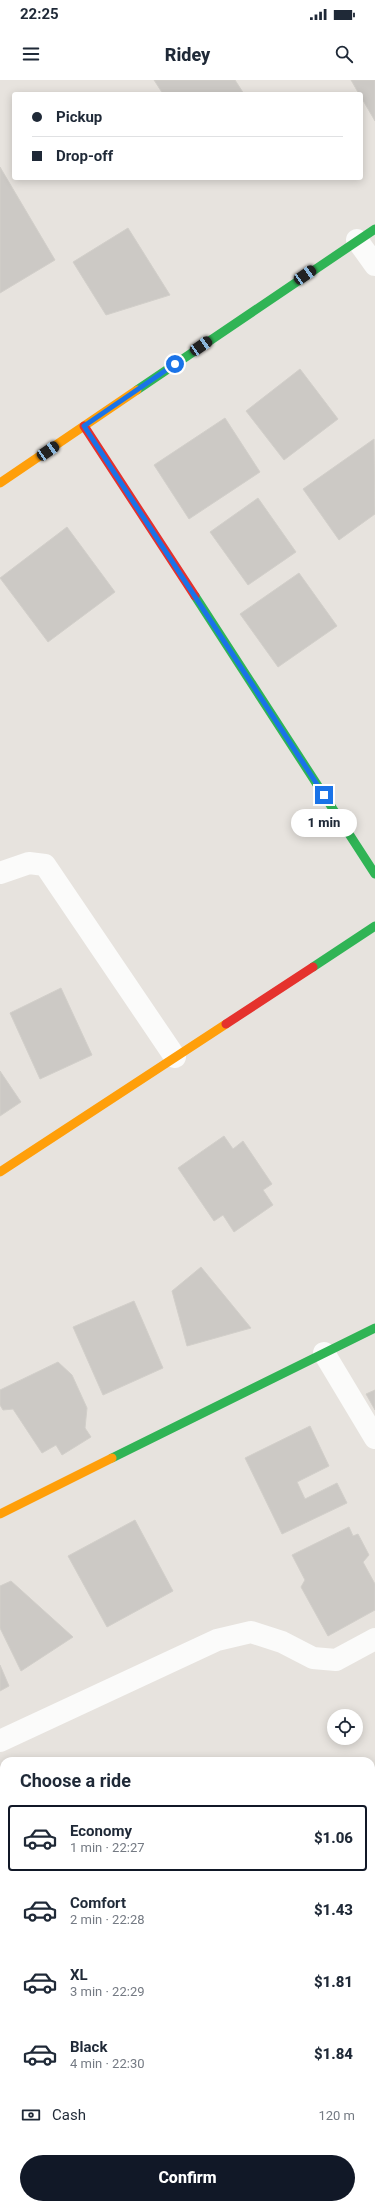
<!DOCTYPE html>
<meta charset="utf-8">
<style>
:root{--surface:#fff;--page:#f6f6f7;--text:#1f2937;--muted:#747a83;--line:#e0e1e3;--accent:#111827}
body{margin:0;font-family:Roboto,sans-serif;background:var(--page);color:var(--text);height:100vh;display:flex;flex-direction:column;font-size:15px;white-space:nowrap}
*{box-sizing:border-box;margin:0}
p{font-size:13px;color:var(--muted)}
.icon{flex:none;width:22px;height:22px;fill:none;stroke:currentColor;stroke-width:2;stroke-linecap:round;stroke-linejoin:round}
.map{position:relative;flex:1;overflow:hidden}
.side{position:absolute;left:0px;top:1677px;width:375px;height:452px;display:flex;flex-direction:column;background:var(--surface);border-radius:12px 12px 0 0;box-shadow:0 2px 10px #0003}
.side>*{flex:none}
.guide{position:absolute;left:12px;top:12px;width:351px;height:88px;border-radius:4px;box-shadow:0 2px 10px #0003;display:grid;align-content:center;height:88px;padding:0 20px;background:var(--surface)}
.fabs{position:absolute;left:327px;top:1629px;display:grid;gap:8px}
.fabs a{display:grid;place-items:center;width:36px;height:36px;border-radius:50%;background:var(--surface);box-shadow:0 2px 10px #0003;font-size:20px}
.end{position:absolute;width:18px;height:18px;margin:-9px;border:5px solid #1a73e8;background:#fff;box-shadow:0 0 0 2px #fff}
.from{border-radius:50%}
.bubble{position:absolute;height:28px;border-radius:14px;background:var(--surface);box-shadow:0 2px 10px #0003;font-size:13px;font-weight:800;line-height:28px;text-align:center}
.car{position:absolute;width:12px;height:24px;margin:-12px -6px;border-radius:5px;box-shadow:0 0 3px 1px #0007;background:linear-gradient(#222 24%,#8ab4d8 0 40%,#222 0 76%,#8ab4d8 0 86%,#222 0)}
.guide b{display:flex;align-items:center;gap:14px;height:38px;font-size:15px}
.guide b+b{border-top:1px solid var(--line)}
.guide i{width:10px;height:10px;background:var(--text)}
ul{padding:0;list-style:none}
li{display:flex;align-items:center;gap:12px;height:66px;margin:0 8px 6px;padding:0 12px;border:2px solid transparent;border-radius:4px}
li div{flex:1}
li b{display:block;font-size:15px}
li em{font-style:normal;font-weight:800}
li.selected{border-color:var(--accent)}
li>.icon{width:36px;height:36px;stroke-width:1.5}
h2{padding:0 20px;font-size:18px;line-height:48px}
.pay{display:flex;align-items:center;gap:10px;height:44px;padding:0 20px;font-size:15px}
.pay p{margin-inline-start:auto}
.action{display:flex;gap:8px;margin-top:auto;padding:8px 20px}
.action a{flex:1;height:46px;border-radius:24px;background:var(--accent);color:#fff;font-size:16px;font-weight:800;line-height:46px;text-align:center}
.status{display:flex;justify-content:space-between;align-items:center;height:28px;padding:0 20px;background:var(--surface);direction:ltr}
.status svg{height:11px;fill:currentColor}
header{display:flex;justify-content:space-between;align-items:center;height:52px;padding:0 20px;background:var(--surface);font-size:18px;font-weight:800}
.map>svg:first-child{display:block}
.building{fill:#ccc9c5;stroke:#d2cfca}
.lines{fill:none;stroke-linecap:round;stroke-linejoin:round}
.street{stroke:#fbfbfa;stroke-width:22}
.fast{stroke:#30b455;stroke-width:9}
.slow{stroke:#ff9f0a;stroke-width:9}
.jam{stroke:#e5322d;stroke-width:9}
.route{stroke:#1a73e8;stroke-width:5}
</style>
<div class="status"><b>22:25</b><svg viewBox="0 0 49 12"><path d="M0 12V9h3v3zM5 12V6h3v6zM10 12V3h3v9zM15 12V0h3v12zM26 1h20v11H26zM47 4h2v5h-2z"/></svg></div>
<header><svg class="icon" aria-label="menu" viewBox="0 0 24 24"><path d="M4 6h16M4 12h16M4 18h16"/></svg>Ridey<svg class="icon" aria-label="search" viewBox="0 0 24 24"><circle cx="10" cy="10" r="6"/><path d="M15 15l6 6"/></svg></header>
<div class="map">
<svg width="375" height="2129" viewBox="0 0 375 2129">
<rect width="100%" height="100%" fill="#e7e3de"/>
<path class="building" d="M154,0H235L244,14H163Z
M351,0H375V41L361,17V14H359Z
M0,87L55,180L0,213Z
M128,148L170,215L106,235L73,182Z
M300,289L338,339L284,380L246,331Z
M225,338L260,392L189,439L154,385Z
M374,359L375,434L339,460L303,409Z
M258,418L296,472L248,505L210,452Z
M67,447L115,512L48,562L0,498Z
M299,493L337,546L278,587L240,534Z
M61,908L92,975L40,999L10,933Z
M0,991L21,1022L0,1036Z
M224,1056L233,1069L243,1061L272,1104L263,1110L273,1125L234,1152L223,1135L214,1141L178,1088Z
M201,1187L251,1248L187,1266L172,1211Z
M134,1221L163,1288L103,1315L73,1247Z
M58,1282L72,1295L87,1328L85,1348L91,1357L62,1375L56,1365L42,1373L13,1329L3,1330L0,1325V1310Z
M375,1310V1330L366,1314Z
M310,1346L329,1386L297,1402L305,1419L337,1403L347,1423L282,1454L245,1378Z
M135,1440L173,1511L107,1547L68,1476Z
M349,1447L353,1456L358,1454L369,1475L363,1482L375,1504V1530L328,1556L301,1507L305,1500L292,1475Z
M11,1501L73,1557L21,1591L0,1548V1506Z
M0,1585L9,1606L0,1611Z
M371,1950L375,1958V2010L371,2012Z
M4,1974V2066L0,2068V1976Z
M375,2047V2114L371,2108V2049Z
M270,2125H355L357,2129H272Z"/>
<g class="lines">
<path class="street" d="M357,160L375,185
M0,793L29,783L45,785L175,977
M324,1273L375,1358
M0,1661L217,1560L251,1552L282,1562L313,1578L336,1580L375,1559
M0,1827L4,1835
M371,1851L375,1848
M143,2125L145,2129"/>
<path class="fast" d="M137,310L375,149
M195,516L375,794
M313,887L375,846
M112,1378L375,1248"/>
<path class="slow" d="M0,403L137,310
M0,1092L226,944
M0,1434L112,1378"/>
<path class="jam" d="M84,346L195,516
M226,944L313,887"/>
</g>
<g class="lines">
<path class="route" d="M175,284L84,346L324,715"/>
</g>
</svg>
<div class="fabs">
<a><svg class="icon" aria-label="locate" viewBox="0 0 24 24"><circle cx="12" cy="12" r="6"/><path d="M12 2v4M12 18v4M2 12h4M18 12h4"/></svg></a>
</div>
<i class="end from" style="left:175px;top:284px"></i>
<i class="end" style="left:324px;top:715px"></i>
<div class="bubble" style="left:291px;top:729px;width:66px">1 min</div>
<i class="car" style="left:305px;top:195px;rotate:56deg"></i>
<i class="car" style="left:201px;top:266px;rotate:56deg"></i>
<i class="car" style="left:48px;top:371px;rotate:56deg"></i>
<div class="guide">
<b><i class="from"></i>Pickup</b>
<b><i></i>Drop-off</b>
</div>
<section class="side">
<h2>Choose a ride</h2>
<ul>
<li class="selected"><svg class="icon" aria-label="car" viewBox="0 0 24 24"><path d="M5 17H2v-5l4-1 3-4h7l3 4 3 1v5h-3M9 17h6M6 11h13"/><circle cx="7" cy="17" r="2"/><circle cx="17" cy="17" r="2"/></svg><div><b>Economy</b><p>1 min · 22:27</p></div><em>$1.06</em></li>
<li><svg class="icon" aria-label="car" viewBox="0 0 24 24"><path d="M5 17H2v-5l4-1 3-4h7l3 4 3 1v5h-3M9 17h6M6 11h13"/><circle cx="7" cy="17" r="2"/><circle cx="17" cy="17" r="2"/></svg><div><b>Comfort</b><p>2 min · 22:28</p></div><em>$1.43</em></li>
<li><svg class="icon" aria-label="car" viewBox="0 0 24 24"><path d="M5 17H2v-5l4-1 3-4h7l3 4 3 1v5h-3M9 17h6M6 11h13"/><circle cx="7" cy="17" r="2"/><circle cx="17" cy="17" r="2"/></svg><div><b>XL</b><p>3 min · 22:29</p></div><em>$1.81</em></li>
<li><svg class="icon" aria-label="car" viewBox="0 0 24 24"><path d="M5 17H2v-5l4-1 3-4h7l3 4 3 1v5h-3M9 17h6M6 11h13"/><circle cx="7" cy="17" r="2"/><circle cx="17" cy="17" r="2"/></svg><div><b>Black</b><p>4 min · 22:30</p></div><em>$1.84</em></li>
</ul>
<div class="pay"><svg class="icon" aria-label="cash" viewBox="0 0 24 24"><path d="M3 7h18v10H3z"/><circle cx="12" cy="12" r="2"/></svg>Cash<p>120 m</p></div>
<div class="action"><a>Confirm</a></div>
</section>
</div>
